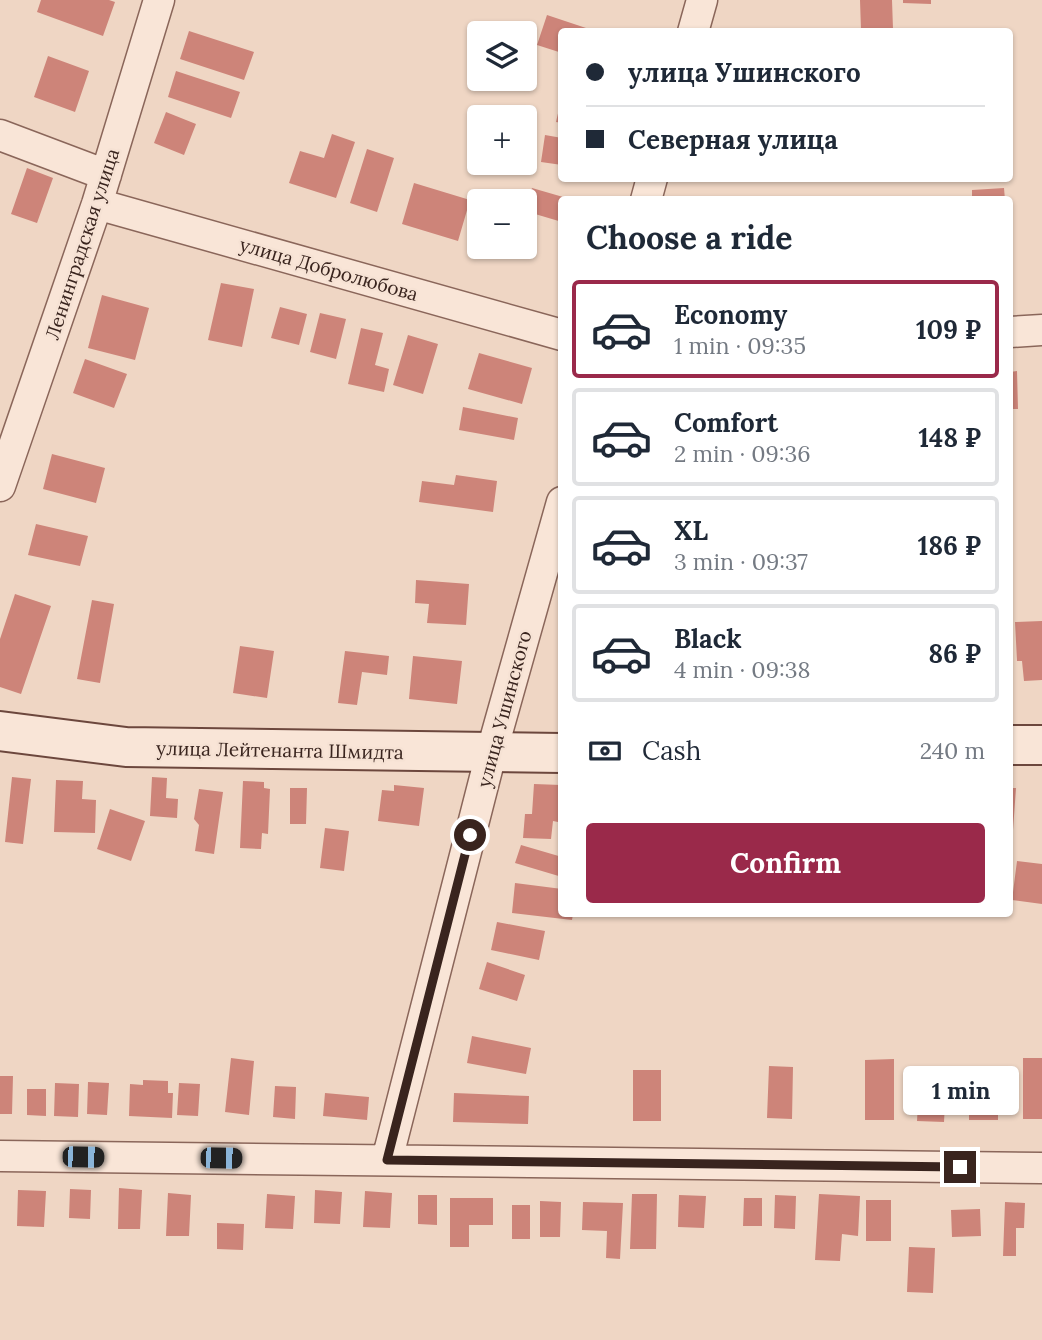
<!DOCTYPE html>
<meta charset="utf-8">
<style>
:root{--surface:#fff;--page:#f2f2f3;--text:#1f2937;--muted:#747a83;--line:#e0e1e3;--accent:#9a294a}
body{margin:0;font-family:Lora,serif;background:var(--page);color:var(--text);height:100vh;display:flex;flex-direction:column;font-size:26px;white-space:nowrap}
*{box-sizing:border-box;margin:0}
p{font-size:23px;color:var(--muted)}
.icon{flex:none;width:38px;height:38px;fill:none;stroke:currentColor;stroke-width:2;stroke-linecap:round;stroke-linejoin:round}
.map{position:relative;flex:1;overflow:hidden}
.details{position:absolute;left:558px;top:196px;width:455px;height:721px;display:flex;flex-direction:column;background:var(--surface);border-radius:7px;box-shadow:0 2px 5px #0004}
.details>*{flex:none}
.hud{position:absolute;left:558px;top:28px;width:455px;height:154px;border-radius:7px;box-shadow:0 2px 5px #0004;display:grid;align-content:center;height:154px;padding:0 28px;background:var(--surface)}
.tools{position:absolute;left:467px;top:21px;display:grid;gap:14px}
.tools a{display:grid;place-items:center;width:70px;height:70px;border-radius:7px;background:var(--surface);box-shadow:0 2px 5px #0004;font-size:35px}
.end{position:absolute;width:32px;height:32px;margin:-16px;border:9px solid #39241e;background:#fff;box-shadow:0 0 0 4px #fff}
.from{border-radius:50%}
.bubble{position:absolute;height:49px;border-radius:7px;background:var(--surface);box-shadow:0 2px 5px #0004;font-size:23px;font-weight:800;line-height:49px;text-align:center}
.car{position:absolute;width:21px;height:42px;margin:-21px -10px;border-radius:9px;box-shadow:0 0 5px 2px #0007;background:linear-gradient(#222 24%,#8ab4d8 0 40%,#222 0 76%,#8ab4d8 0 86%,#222 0)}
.hud b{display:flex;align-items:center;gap:24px;height:66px;font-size:26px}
.hud b+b{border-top:2px solid var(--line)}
.hud i{width:18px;height:18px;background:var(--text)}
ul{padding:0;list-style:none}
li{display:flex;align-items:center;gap:21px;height:98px;margin:0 14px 10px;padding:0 14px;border:4px solid var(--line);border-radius:7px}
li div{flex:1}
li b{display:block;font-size:26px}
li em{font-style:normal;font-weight:800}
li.on{border-color:var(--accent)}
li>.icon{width:63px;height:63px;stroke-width:1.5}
h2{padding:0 28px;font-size:32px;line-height:84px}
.pay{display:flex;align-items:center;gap:18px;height:77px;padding:0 28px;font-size:26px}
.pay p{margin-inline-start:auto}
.primary-button{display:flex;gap:14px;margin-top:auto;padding:14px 28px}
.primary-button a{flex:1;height:80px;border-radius:7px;background:var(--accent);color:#fff;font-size:28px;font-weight:800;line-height:80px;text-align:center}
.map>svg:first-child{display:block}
.building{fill:#cd8479}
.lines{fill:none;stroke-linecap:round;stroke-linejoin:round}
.street-casing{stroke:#8a665a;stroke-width:33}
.secondary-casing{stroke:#6c473d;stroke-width:42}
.street{stroke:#f9e5d7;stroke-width:30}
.secondary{stroke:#f9e5d7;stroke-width:38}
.route{stroke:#39241e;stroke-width:9}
.labels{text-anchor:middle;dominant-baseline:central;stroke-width:5;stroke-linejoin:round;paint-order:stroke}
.street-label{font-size:19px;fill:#39241e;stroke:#f6e2d4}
</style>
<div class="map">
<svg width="1042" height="1340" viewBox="0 0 1042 1340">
<rect width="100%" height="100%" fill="#efd6c4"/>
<path class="building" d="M41,0H109L115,2L103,36L37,12Z
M860,0H892L893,29L861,30Z
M903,0H931V4L903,3Z
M547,15L595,31L594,32H562V53L537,45Z
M189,31L254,52L244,80L180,59Z
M48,56L89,71L75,112L34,97Z
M176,71L240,92L231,118L168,97Z
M561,100H562V123L556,122Z
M166,112L196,124L184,155L154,143Z
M332,134L355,142L336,198L289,183L300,151L324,158Z
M545,135L562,138V165L541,162Z
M367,149L394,158L377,212L350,203Z
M27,168L53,178L37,223L11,214Z
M414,183L470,200L458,241L402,224Z
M532,188L570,199L562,200V222L525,211Z
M1004,188L1005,200H972V190Z
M221,283L254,289L242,347L208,340Z
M102,295L149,308L135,360L88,348Z
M280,307L307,314L299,345L271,338Z
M320,313L346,319L336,359L310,352Z
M361,328L383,333L375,365L389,369L384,392L348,384Z
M408,335L438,344L423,394L393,385Z
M479,353L532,368L522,404L468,389Z
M85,359L127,374L114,408L73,393Z
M1017,371L1018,409H1010V372Z
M463,407L518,418L514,440L459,430Z
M52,454L105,468L96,503L43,489Z
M456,475L497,481L493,512L419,502L422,481L454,485Z
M36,524L88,536L80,566L28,555Z
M416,580L469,584L466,625L427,623L429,604L415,603Z
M15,594L51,606L21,694L0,687V639Z
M92,600L114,604L100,683L77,679Z
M1042,621V680L1024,681L1022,661H1017L1015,622Z
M240,646L274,651L267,698L233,693Z
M345,651L389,656L387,675L362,672L357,705L338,703Z
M413,656L462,661L457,704L409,699Z
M12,777L31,779L23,844L5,842Z
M152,777L167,778L166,798L178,799L177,818L150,816Z
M56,780L83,781L82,799L96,800L95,833L54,832Z
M243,781L264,782V788L270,789L268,834L262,833L261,849L240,848Z
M534,784L561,785L558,822L553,821L551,839L523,838L525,814H532Z
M394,785L424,788L419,826L378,821L382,790L394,791Z
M290,788H307L306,824H290Z
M1010,788H1016L1013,830H1010Z
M199,789L223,792L214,854L195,851L199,825L194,819Z
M110,809L145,821L131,861L97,849Z
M325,828L349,831L344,871L320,868Z
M521,845L562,857V877L515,863Z
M1017,861L1042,864V904L1012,900Z
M515,883L562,889V914H573L572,920L512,913Z
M497,922L545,931L539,960L491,950Z
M487,962L525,975L517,1001L479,989Z
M472,1036L531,1048L526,1074L467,1063Z
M231,1058L254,1061L249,1115L225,1112Z
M1023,1058H1042V1119H1023Z
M894,1059V1120H865V1060Z
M769,1066L793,1067L792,1119L767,1118Z
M633,1070H661V1121H633Z
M969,1073H1009L1008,1093H998V1120H969Z
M0,1076H13L12,1114H0Z
M143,1080L168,1081V1093H173L172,1118L129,1116L130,1084L143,1085Z
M88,1082L109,1083L107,1115L87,1114Z
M55,1083L79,1084L78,1117L54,1116Z
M179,1083L200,1084L198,1116L177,1115Z
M919,1084L959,1086L958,1103H945L944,1122L917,1121Z
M275,1086L296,1087L295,1119L273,1117Z
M27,1089H46V1116L27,1115Z
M325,1093L369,1097L367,1120L323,1116Z
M454,1093L529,1096L528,1124L453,1122Z
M119,1188L142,1190L140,1229H118Z
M70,1189L91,1190L90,1219L69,1218Z
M18,1190L46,1191L44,1227L17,1226Z
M315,1190L342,1192L340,1224L314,1223Z
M365,1191L392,1193L390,1228L363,1227Z
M168,1193L191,1195L189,1236H166Z
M267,1194L295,1196L293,1229L265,1228Z
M632,1194H657L656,1249H630Z
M819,1194L860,1196L858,1236L842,1234L840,1261L815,1260Z
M418,1195H437V1225L418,1224Z
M679,1195L706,1196L704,1228L678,1227Z
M775,1195L796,1196L795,1229L774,1228Z
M450,1198H493V1225H469V1247H450Z
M744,1198H762V1226H743Z
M866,1200H891V1241H866Z
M540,1201L561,1202L560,1237H540Z
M583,1202L623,1203L620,1259L606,1258L607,1231L582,1230Z
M1005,1202L1025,1203L1024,1228H1016V1256H1003Z
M512,1205H530V1239H512Z
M980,1209L981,1236L952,1237L951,1210Z
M217,1223L244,1224L243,1250L217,1249Z
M909,1247L935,1248L933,1293L907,1292Z"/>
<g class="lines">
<g class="street-casing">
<path id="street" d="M693,32L702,0
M0,135L106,175
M646,200L652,178
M97,204L562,335
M1010,332L1042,330
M0,486L97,204L159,0
M0,1156L1042,1168
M387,1160L491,754L562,502"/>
</g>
<g class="secondary-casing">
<path id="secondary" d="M0,731L126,747L562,753
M1010,745H1042"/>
</g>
<use href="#street" class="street"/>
<use href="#secondary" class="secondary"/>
</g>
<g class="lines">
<path class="route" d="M470,835L387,1160L960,1167"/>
</g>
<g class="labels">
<g class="street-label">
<text transform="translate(82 244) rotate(-72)">Ленинградская улица</text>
<text transform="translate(329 269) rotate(16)">улица Добролюбова</text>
<text transform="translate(504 709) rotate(-75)">улица Ушинского</text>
<text transform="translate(280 750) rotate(1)">улица Лейтенанта Шмидта</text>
</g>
</g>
</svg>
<div class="tools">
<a><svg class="icon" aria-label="layers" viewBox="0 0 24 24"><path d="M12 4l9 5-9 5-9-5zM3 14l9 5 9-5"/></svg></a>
<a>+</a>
<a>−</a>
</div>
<i class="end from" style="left:470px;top:835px"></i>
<i class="end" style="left:960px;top:1167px"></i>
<div class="bubble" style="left:903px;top:1066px;width:116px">1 min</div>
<i class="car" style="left:83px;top:1157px;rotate:91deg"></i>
<i class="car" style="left:221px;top:1158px;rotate:91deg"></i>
<div class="hud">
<b><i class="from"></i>улица Ушинского</b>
<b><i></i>Северная улица</b>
</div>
<section class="details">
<h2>Choose a ride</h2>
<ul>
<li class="on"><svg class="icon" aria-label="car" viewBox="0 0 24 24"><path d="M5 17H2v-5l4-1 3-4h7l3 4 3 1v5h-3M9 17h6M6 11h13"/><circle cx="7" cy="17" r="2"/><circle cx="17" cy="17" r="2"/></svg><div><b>Economy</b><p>1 min · 09:35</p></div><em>109 ₽</em></li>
<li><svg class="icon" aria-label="car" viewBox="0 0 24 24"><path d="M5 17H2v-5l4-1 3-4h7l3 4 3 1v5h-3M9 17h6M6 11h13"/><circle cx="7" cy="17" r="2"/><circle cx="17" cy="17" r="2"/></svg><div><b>Comfort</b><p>2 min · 09:36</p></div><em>148 ₽</em></li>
<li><svg class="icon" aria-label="car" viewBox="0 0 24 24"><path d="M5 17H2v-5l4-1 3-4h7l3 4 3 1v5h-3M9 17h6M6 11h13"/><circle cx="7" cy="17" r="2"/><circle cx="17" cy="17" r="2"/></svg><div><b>XL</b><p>3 min · 09:37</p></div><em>186 ₽</em></li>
<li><svg class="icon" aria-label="car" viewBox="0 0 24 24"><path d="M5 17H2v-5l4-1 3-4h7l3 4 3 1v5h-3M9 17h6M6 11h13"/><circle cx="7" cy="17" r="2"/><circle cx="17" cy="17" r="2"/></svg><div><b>Black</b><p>4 min · 09:38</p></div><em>86 ₽</em></li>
</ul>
<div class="pay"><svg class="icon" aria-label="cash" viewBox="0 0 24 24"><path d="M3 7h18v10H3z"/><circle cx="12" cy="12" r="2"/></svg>Cash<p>240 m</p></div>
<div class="primary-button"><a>Confirm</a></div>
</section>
</div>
